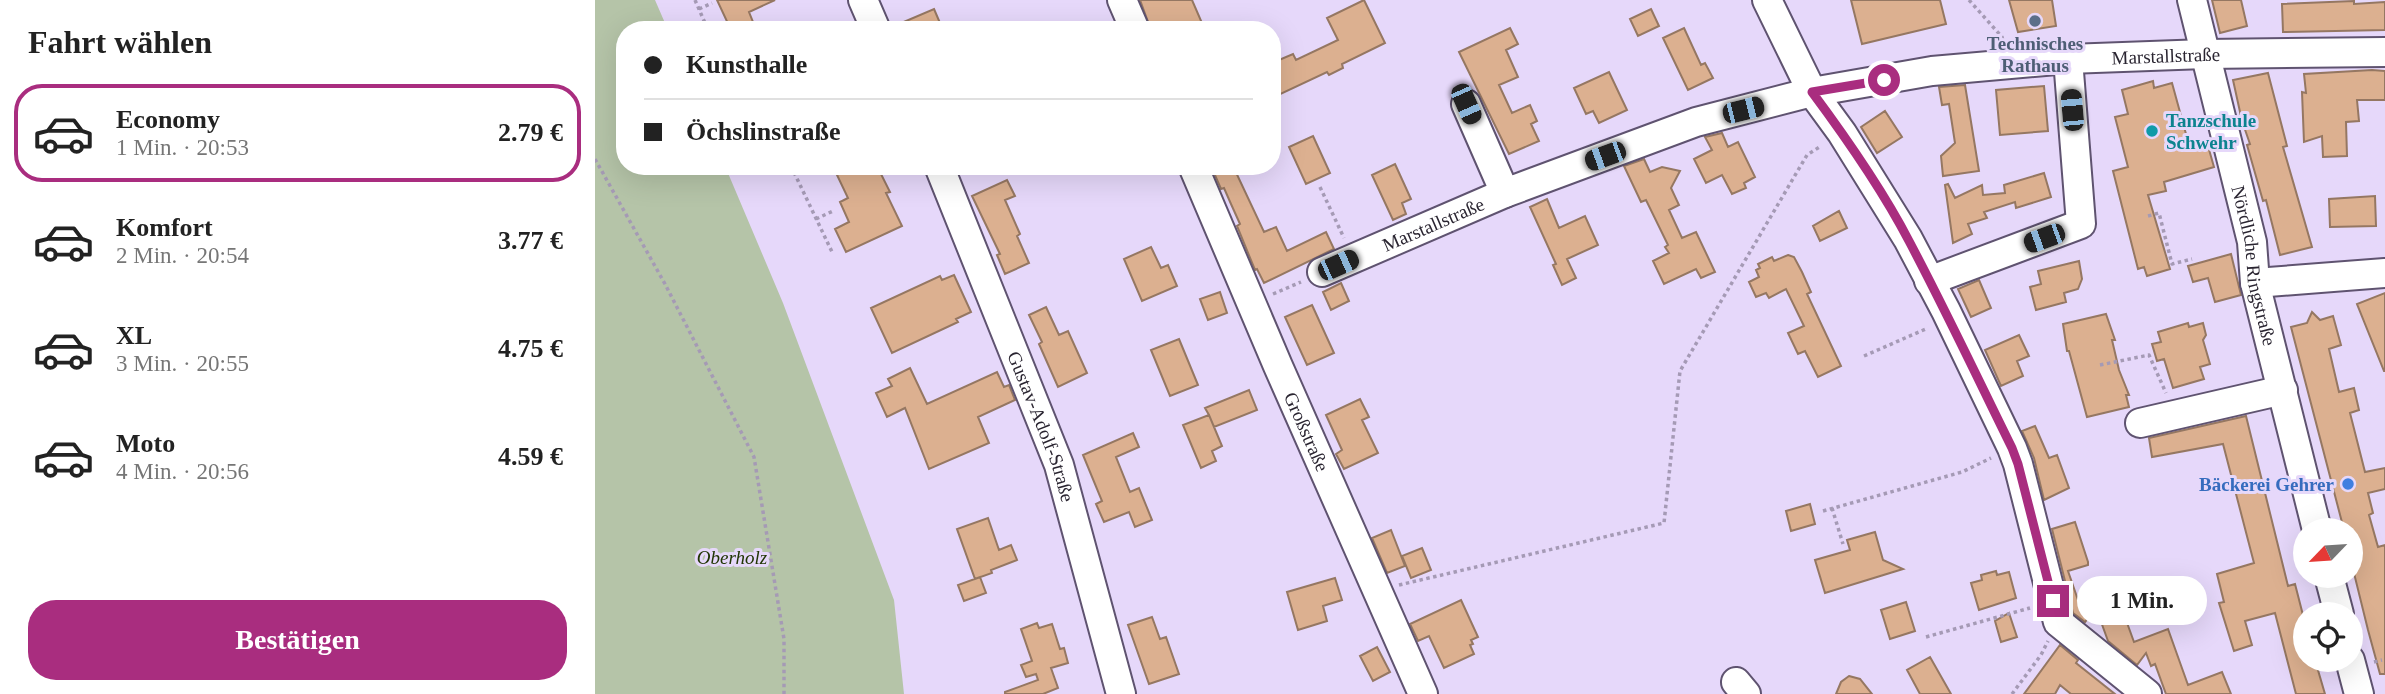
<!DOCTYPE html>
<html lang="de">
<meta charset="utf-8">
<style>
:root{--surface:#fff;--page:#f2f2f2;--text:#222;--muted:#767676;--line:#e0e0e0;--accent:#a92d7f}
body{margin:0;font-family:"Times New Roman",serif;background:var(--page);color:var(--text);height:100vh;display:flex;flex-direction:column;font-size:26px;white-space:nowrap}
*{box-sizing:border-box;margin:0}
p{font-size:23px;color:var(--muted)}
.icon{flex:none;width:38px;height:38px;fill:none;stroke:currentColor;stroke-width:2;stroke-linecap:round;stroke-linejoin:round}
.map{position:relative;flex:1;overflow:hidden}
.panel{display:flex;flex-direction:column;background:var(--surface);width:595px}
.panel>*{flex:none}
.guide{position:absolute;left:21px;top:21px;width:665px;height:154px;border-radius:28px;box-shadow:0 7px 28px #0002;display:grid;align-content:center;height:154px;padding:0 28px;background:var(--surface)}
.needle{width:46px;rotate:245deg}
.fabs{position:absolute;left:1698px;top:518px;display:grid;gap:14px}
.fabs a{display:grid;place-items:center;width:70px;height:70px;border-radius:50%;background:var(--surface);box-shadow:0 7px 28px #0002;font-size:35px}
.end{position:absolute;width:32px;height:32px;margin:-16px;border:9px solid #a92d7f;background:#fff;box-shadow:0 0 0 4px #fff}
.from{border-radius:50%}
.bubble{position:absolute;height:49px;border-radius:24px;background:var(--surface);box-shadow:0 7px 28px #0002;font-size:23px;font-weight:700;line-height:49px;text-align:center}
.car{position:absolute;width:21px;height:42px;margin:-21px -10px;border-radius:9px;box-shadow:0 0 5px 2px #0007;background:linear-gradient(#222 24%,#8ab4d8 0 40%,#222 0 76%,#8ab4d8 0 86%,#222 0)}
.guide b{display:flex;align-items:center;gap:24px;height:66px;font-size:26px}
.guide b+b{border-top:2px solid var(--line)}
.guide i{width:18px;height:18px;background:var(--text)}
ul{padding:0;list-style:none}
li{display:flex;align-items:center;gap:21px;height:98px;margin:0 14px 10px;padding:0 14px;border:4px solid transparent;border-radius:28px}
li div{flex:1}
li b{display:block;font-size:26px}
li em{font-style:normal;font-weight:700}
li.selected{border-color:var(--accent)}
li>.icon{width:63px;height:63px;stroke-width:1.5}
h2{padding:0 28px;font-size:32px;line-height:84px}
.cta{display:flex;gap:14px;margin-top:auto;padding:14px 28px}
.cta a{flex:1;height:80px;border-radius:28px;background:var(--accent);color:#fff;font-size:28px;font-weight:700;line-height:80px;text-align:center}
main{display:flex;flex:1;min-height:0}
.map>svg:first-child{display:block}
.green{fill:#b5c4a8}
.building{fill:#dcb090;stroke:#957762;stroke-width:2}
.lines{fill:none;stroke-linecap:round;stroke-linejoin:round}
.minor-casing{stroke:#5f5370;stroke-width:32}
.path{stroke:#a59ab5;stroke-width:3.5;stroke-dasharray:3.5 3.5;stroke-linecap:butt}
.minor{stroke:#fff;stroke-width:28}
.route{stroke:#a92d7f;stroke-width:9}
.service-dot{fill:#5c6f8a;stroke:#e6d8fa;stroke-width:2.5}
.culture-dot{fill:#0f9aa8;stroke:#e6d8fa;stroke-width:2.5}
.shop-dot{fill:#3f7fe0;stroke:#e6d8fa;stroke-width:2.5}
.labels{text-anchor:middle;dominant-baseline:central;stroke-width:6;stroke-linejoin:round;paint-order:stroke}
.service-label{font-size:19px;font-weight:bold;fill:#4e5e75;stroke:#e6d8fa}
.street-label{font-size:19px;fill:#2a2531;stroke:#e6d8fa}
.culture-label{font-size:19px;font-weight:bold;fill:#0d838f;stroke:#e6d8fa;text-anchor:start}
.shop-label{font-size:19px;font-weight:bold;fill:#366cbe;stroke:#e6d8fa;text-anchor:end}
.park-label{font-size:19px;font-style:italic;fill:#213604;stroke:#e6d8fa}
</style>
<main>
<section class="panel">
<h2>Fahrt wählen</h2>
<ul>
<li class="selected"><svg class="icon" aria-label="car" viewBox="0 0 24 24"><path d="M5 17H2v-5l4-1 3-4h7l3 4 3 1v5h-3M9 17h6M6 11h13"/><circle cx="7" cy="17" r="2"/><circle cx="17" cy="17" r="2"/></svg><div><b>Economy</b><p>1 Min. · 20:53</p></div><em>2.79 €</em></li>
<li><svg class="icon" aria-label="car" viewBox="0 0 24 24"><path d="M5 17H2v-5l4-1 3-4h7l3 4 3 1v5h-3M9 17h6M6 11h13"/><circle cx="7" cy="17" r="2"/><circle cx="17" cy="17" r="2"/></svg><div><b>Komfort</b><p>2 Min. · 20:54</p></div><em>3.77 €</em></li>
<li><svg class="icon" aria-label="car" viewBox="0 0 24 24"><path d="M5 17H2v-5l4-1 3-4h7l3 4 3 1v5h-3M9 17h6M6 11h13"/><circle cx="7" cy="17" r="2"/><circle cx="17" cy="17" r="2"/></svg><div><b>XL</b><p>3 Min. · 20:55</p></div><em>4.75 €</em></li>
<li><svg class="icon" aria-label="car" viewBox="0 0 24 24"><path d="M5 17H2v-5l4-1 3-4h7l3 4 3 1v5h-3M9 17h6M6 11h13"/><circle cx="7" cy="17" r="2"/><circle cx="17" cy="17" r="2"/></svg><div><b>Moto</b><p>4 Min. · 20:56</p></div><em>4.59 €</em></li>
</ul>
<div class="cta"><a>Bestätigen</a></div>
</section>
<div class="map">
<svg width="1790" height="694" viewBox="0 0 1790 694">
<rect width="100%" height="100%" fill="#e6d8fa"/>
<path class="green" d="M0,0H60L73,30H30V166H130L188,303L299,600L309,694H0Z"/>
<path class="building" d="M122,0H180L154,12L158,22L141,30H136Z
M545,0H597L610,30H556Z
M769,0L790,43L747,64L748,68L734,75L732,72L677,98V63L698,54L701,60L743,40L732,18Z
M1256,0H1345L1351,24L1267,44Z
M1414,0H1457L1461,26L1423,32Z
M1617,0H1646L1652,26L1625,33Z
M1759,1V4L1790,2V30L1688,32L1687,4Z
M339,9L348,30H297V27Z
M1056,9L1064,26L1043,36L1035,19Z
M915,28L923,44L911,50L923,77L904,85L917,113L935,105L942,121L936,124L944,141L914,154L864,52Z
M1089,28L1106,65L1110,63L1118,78L1093,90L1068,38Z
M1777,70L1790,71V100H1762L1764,121L1751,122L1752,156L1728,157L1727,136L1709,142L1707,92L1711,93L1709,74Z
M1014,72L1032,110L1004,123L998,111L991,114L979,88Z
M1673,73L1692,146L1688,147L1717,247L1685,255L1671,200L1668,201L1652,145L1655,144L1647,121L1638,80Z
M1558,81L1559,88L1577,83L1594,145L1611,139L1619,167L1569,182L1571,191L1553,195L1575,269L1552,276L1549,267L1543,269L1518,171L1533,167L1520,117L1533,114L1527,90Z
M1370,85L1384,171L1348,176L1346,156L1360,143L1354,104L1347,105L1344,87Z
M1449,86L1453,131L1405,135L1401,90Z
M1290,111L1307,137L1282,153L1266,127Z
M1127,133L1133,147L1143,142L1160,177L1149,183L1151,188L1137,194L1127,175L1111,183L1099,159L1117,150L1110,137Z
M718,136L735,173L711,184L694,147Z
M1049,159L1055,172L1067,167L1085,171L1076,188L1084,205L1074,210L1087,238L1101,232L1120,272L1106,278L1101,269L1069,284L1058,261L1074,253L1070,247L1073,245L1051,200L1046,202L1029,166Z
M800,164L816,199L807,203L811,214L798,220L777,175Z
M261,166H282L295,192L291,193L307,226L251,252L240,229L254,222L245,202L253,198L242,175Z
M616,166H638L669,232L681,227L692,251L731,232L739,249L669,283L662,269L660,270L642,226L645,224L636,204L629,188L626,189Z
M1449,173L1456,197L1421,208L1420,202L1389,212L1392,218L1373,224L1377,234L1358,243L1350,185L1353,184L1360,198L1387,185L1388,195L1410,193L1409,185Z
M412,180L420,196L410,200L425,234L422,236L434,263L410,274L402,255L405,254L377,196Z
M1780,196L1781,226L1735,227L1734,199Z
M952,199L964,228L990,216L1003,245L972,259L981,278L967,285L958,265L961,264L935,207Z
M1244,211L1252,228L1225,241L1218,226Z
M556,247L566,268L573,265L582,286L547,301L529,259Z
M1636,254L1646,295L1620,302L1613,278L1598,282L1593,266Z
M1193,255L1199,257L1207,272L1216,292L1212,294L1246,366L1223,377L1210,351L1203,354L1193,333L1209,326L1191,289L1174,298L1171,293L1161,297L1154,282L1164,277L1161,270L1165,268L1163,264L1177,257L1179,261Z
M1484,261L1487,279L1483,289L1469,293L1471,302L1441,310L1435,287L1446,284L1443,271Z
M359,275L376,312L361,319L363,322L297,353L276,308L345,276L347,280Z
M1384,280L1396,308L1376,317L1363,289Z
M746,283L754,301L736,310L728,292Z
M625,292L632,313L613,320L605,299Z
M1790,293V371H1789L1762,304Z
M717,305L739,353L712,365L690,317Z
M451,307L464,335L473,331L492,373L463,387L444,344L447,342L434,315Z
M1717,312L1725,320L1738,316L1746,345L1734,349L1744,392L1759,388L1764,410L1755,413L1770,472L1790,468V489L1773,493L1778,513L1774,515L1783,547L1790,545V674H1785L1773,630L1755,557V530H1749L1696,327L1712,323Z
M1511,314L1520,340H1517L1524,370L1534,395H1531L1534,407L1492,417L1474,351H1472L1468,324Z
M1593,323L1594,327L1608,323L1611,335L1608,340L1615,364L1605,367L1609,379L1578,388L1569,359L1562,361L1557,344L1566,342L1563,332Z
M1424,335L1434,356L1422,361L1428,376L1406,386L1390,350Z
M584,339L603,385L575,396L556,350Z
M315,368L332,404L402,372L409,387L414,385L420,400L383,417L394,443L334,469L310,408L292,417L281,393L297,386L293,379Z
M654,390L662,410L619,427L614,415L627,446L617,451L621,461L606,468L588,425L614,415L610,408Z
M765,399L774,417L767,420L783,453L749,469L741,454L747,450L731,415Z
M1651,416L1693,586L1700,584L1710,623V660H1720L1730,694H1701L1680,613L1650,621L1657,645L1639,651L1624,603L1629,602L1622,574L1659,563L1628,444L1557,457L1554,438Z
M1440,426L1454,458L1462,455L1474,488L1449,500L1439,458L1427,431Z
M538,433L544,447L521,457L535,492L544,488L557,520L540,527L534,512L509,522L501,504L507,501L488,455Z
M1215,504L1220,524L1196,531L1191,511Z
M393,518L404,550L416,545L422,560L396,570L397,573L380,579L362,529Z
M1480,522L1493,562V565L1473,571L1483,600L1519,587L1539,642L1573,629L1593,685L1627,672L1636,694H1571L1560,664L1556,666L1551,653L1542,665L1513,641L1501,608L1490,622L1478,613L1457,529Z
M796,530L810,566L792,573L777,538Z
M1280,532L1288,560L1308,569L1230,593L1220,560L1255,550L1252,540Z
M827,548L836,570L816,578L807,556Z
M1401,571L1402,575L1414,572L1421,598L1384,610L1376,583L1387,580L1386,575Z
M385,577L391,593L369,601L363,585Z
M740,578L747,600L728,606L732,621L703,630L692,592Z
M866,600L883,637L876,640L878,644L875,645L879,654L849,668L834,636L823,641L815,624Z
M1311,602L1320,631L1295,639L1286,610Z
M1414,613L1422,637L1406,642L1400,621Z
M557,617L565,639L571,637L584,674L554,684L533,625Z
M442,623L444,628L457,624L465,649L469,648L473,663L456,668L463,688L448,694H410V692L443,680L441,674L431,677L426,665L437,661L426,629Z
M1465,645L1483,660L1481,663L1520,694H1476L1465,685L1460,694H1429Z
M782,647L795,672L778,681L765,656Z
M1335,657L1356,694H1325L1312,670Z
M1254,676L1265,679L1277,694H1241L1246,682Z"/>
<g class="lines">
<g class="minor-casing">
<g id="minor">
<path d="M268,0L281,30"/>
<path d="M527,0L540,30"/>
<path d="M1172,0L1217,92L1247,133L1313,239L1351,311L1417,448L1423,464L1463,622L1552,694"/>
<path id="s1" d="M1597,0L1657,242L1660,283L1722,530"/>
<path id="s2" d="M871,104L910,193L1101,122L1217,92L1337,71L1473,59L1610,54L1790,52"/>
<path id="s3" d="M344,166L464,465L526,694"/>
<path id="s4" d="M598,166L683,366L828,694"/>
<path id="s5" d="M727,272L910,193"/>
<path d="M1334,281L1486,224L1473,59"/>
<path d="M1660,283L1790,273"/>
<path d="M1545,423L1688,390"/>
<path d="M1734,576L1744,614"/>
<path d="M1755,660L1764,694"/>
<path d="M1141,682L1151,694"/>
</g>
</g>
<path class="path" d="M100,0L113,30
M1374,0L1407,37L1408,41
M104,9L117,3
M0,159L70,284L159,457L189,639V694
M196,166L238,254
M725,187L749,238
M1553,216L1564,213L1577,264L1597,259
M221,219L238,211
M678,294L706,282
M1269,356L1333,328
M1505,365L1554,355L1571,393
M1237,508L1248,544
M1228,511L1367,472L1396,458
M804,585L1069,523L1085,371L1212,155L1226,146
M1331,637L1435,608
M1779,662L1787,660
M1417,694L1446,655L1453,641"/>
<use href="#minor" class="minor"/>
</g>
<g class="lines">
<path class="route" d="M1289,80L1217,92C1252,139 1287,189 1314,241C1350,309 1383,379 1417,448L1423,464L1458,601"/>
</g>
<circle class="service-dot" cx="1440" cy="21" r="7"/>
<circle class="culture-dot" cx="1557" cy="131" r="7"/>
<circle class="shop-dot" cx="1753" cy="484" r="7"/>
<g class="labels">
<g class="service-label">
<text x="1440" y="43">Technisches<tspan x="1440" dy="22">Rathaus</tspan></text>
</g>
<g class="street-label">
<text stroke="none"><textPath href="#s2" startOffset="777">Marstallstraße</textPath></text>
<text stroke="none"><textPath href="#s5" startOffset="121">Marstallstraße</textPath></text>
<text stroke="none"><textPath href="#s1" startOffset="273">Nördliche Ringstraße</textPath></text>
<text stroke="none"><textPath href="#s3" startOffset="280">Gustav-Adolf-Straße</textPath></text>
<text stroke="none"><textPath href="#s4" startOffset="289">Großstraße</textPath></text>
</g>
<g class="culture-label">
<text x="1571" y="120">Tanzschule<tspan x="1571" dy="22">Schwehr</tspan></text>
</g>
<g class="shop-label">
<text x="1739" y="484">Bäckerei Gehrer</text>
</g>
<g class="park-label">
<text x="137" y="557">Oberholz</text>
</g>
</g>
</svg>
<div class="fabs">
<a><svg class="needle" viewBox="-14 -14 28 28"><path d="M0-13l5 13h-10z" fill="#e53935"/><path d="M0 13l5-13h-10z" fill="#767676"/></svg></a>
<a><svg class="icon" aria-label="locate" viewBox="0 0 24 24"><circle cx="12" cy="12" r="6"/><path d="M12 2v4M12 18v4M2 12h4M18 12h4"/></svg></a>
</div>
<i class="end from" style="left:1289px;top:80px"></i>
<i class="end" style="left:1458px;top:601px"></i>
<div class="bubble" style="left:1482px;top:576px;width:130px">1 Min.</div>
<i class="car" style="left:871px;top:104px;rotate:156deg"></i>
<i class="car" style="left:1148px;top:110px;rotate:76deg"></i>
<i class="car" style="left:1477px;top:110px;rotate:355deg"></i>
<i class="car" style="left:1010px;top:156px;rotate:250deg"></i>
<i class="car" style="left:1449px;top:238px;rotate:250deg"></i>
<i class="car" style="left:743px;top:265px;rotate:66deg"></i>
<div class="guide">
<b><i class="from"></i>Kunsthalle</b>
<b><i></i>Öchslinstraße</b>
</div>
</div>
</main>
